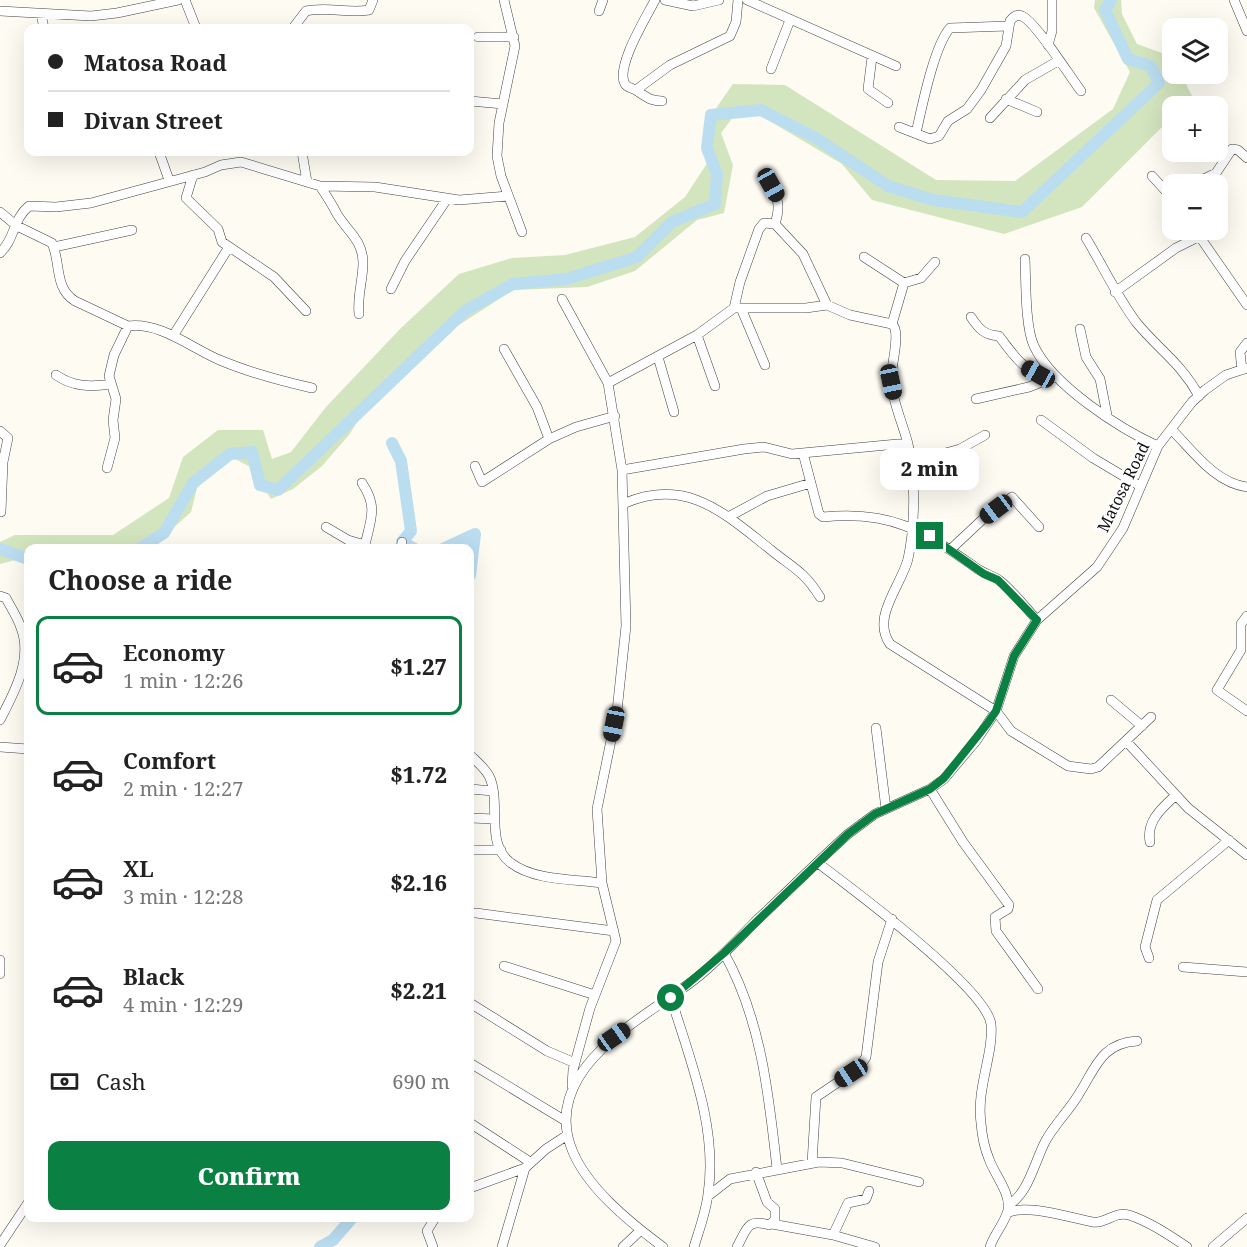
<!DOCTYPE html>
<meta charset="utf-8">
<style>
:root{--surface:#fff;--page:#f6f6f6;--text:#222;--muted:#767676;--line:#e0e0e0;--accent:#0b8043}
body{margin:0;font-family:"Noto Serif",serif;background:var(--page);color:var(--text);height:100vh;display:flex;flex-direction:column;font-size:22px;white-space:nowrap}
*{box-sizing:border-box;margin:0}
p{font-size:20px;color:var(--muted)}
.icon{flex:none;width:33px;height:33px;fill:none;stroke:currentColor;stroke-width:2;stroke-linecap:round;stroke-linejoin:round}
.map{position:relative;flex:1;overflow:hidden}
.side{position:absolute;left:24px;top:544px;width:450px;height:678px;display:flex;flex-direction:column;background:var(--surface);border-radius:12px;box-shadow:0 6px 24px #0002}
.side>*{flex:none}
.banner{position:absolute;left:24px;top:24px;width:450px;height:132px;border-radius:12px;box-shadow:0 6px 24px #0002;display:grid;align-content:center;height:132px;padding:0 24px;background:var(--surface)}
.buttons{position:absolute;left:1162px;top:18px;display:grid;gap:12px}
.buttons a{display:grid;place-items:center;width:66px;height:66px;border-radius:12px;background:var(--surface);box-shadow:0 6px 24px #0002;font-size:30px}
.end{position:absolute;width:27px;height:27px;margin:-14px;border:8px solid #0b8043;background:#fff;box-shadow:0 0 0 3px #fff}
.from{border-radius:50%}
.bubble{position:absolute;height:42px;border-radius:12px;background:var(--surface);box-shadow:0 6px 24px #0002;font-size:20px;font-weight:800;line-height:42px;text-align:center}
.car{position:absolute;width:18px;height:36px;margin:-18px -9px;border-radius:8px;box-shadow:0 0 4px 2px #0007;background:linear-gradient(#222 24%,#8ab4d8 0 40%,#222 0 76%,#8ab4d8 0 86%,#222 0)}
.banner b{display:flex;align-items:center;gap:21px;height:57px;font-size:22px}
.banner b+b{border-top:2px solid var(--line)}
.banner i{width:15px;height:15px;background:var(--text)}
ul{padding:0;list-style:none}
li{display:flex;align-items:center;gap:18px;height:99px;margin:0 12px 9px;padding:0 12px;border:3px solid transparent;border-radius:12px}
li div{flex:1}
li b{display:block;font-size:22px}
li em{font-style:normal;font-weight:800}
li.active{border-color:var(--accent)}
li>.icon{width:54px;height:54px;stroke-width:1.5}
h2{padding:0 24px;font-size:27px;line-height:72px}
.pay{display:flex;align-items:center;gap:15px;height:66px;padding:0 24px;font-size:22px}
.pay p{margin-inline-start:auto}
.primary-button{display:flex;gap:12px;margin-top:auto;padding:12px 24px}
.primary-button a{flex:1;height:69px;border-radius:12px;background:var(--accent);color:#fff;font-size:24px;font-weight:800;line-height:69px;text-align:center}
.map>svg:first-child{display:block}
.green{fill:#d3e5be}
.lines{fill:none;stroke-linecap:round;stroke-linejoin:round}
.river{stroke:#bbddf0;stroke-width:12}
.minor-casing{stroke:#424242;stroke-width:10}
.minor{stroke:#fff;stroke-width:9}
.route{stroke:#0b8043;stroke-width:8}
.labels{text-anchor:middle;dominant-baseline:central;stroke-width:6;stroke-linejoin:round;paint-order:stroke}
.street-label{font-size:16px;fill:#0f0f0f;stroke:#fff}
</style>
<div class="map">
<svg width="1247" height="1247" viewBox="0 0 1247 1247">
<rect width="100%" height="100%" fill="#fdfbf2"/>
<path class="green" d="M1095,0H1121L1122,14L1137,44L1173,57V74H1181L1192,96L1181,106H1173V116L1082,207L1004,234L872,200L842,164L763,117L740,108L721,133L733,165L724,213L697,220L635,271L587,287L513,290L431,343L373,397L349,435L322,466L293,489L271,499L252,468L228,455L197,488L191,512L150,549H28V562L15,560L0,564V542L15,535H113L169,498L183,457L218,430H263L272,459L291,452L326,407L401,328L459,274L512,258L565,255L635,237L685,197L708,162L707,121L733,84L785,85L936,180L1015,181L1113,109L1130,72L1094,8Z"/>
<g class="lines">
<path class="river" d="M392,443L401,461L411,531L402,542L415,549
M0,549L28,559
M139,549L164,533L193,483L230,454L252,452L260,485L278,490L465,311L513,284L567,279L637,257L672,222L715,204L717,174L707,148L711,115L761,110L814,137L888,186L933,200L1022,212L1159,83L1151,66L1128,59L1105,10L1111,0
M443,549L475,534L470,575
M320,1247L333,1240L352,1218"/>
<g class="minor-casing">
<path id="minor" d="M185,0L196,28
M504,0L515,46L499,123L497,156L501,176L522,232
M655,0C647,16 615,67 625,84C627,88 634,88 637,91C647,97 650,101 662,101
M665,0L693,6L719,0
M747,0L896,66
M1234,0L1247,31
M0,11L91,16L117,13L178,0
M599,11L603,0
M41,14L44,28
M293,28L306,11C328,6 348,14 369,10L373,0
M478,37H514
M1048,45L1052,31V0
M872,57L868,89L888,103
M771,69L790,20
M636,90L670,65L730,36L736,22L738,0
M1006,99L1037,112
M470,101L503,104
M990,118L1025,80L1058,61
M899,127L930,139L939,136L948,121L967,109L981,90L1006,46L1010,21C1013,17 1017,14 1022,16C1036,22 1070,77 1081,91
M916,133C922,107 934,46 950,28L1008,26
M159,152L169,180
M302,152L307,182
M193,175L186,198L218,229L222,242L274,277L306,311
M1152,176L1173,199
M1193,184L1216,173L1232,149L1238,150L1247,158
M320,186C326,195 332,204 337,214C347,231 363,240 363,263C363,280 357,296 359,314
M0,212L17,226L52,243C61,263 54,288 75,301L128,326C162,322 192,349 222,361C251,373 281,381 312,388
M775,224L803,254L827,305L850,315L892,324L904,283L921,278L935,262
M1195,230L1247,305
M1086,238C1103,266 1116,295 1136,322C1158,349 1181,363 1199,396
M54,247L132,230
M0,253C15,239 13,219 29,206L56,207L91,203L205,172L221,165L241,162L320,186L375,187L459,200L508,196
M864,257L904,283
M1025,259C1026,281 1025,327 1034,346C1052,385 1120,429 1158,446
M391,289L405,261L447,199
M1115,292L1176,248L1200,236
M562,299L608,383
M734,308H806L827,305
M741,308L765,365
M971,317C979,329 984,335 999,336C1014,355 1024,375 1051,373
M892,324C902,332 890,368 891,382C893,403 903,424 908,444C916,475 915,527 908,559C901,586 871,617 890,644L996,711L1011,731L1068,766L1091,769L1098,767L1151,717
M1080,329L1086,357L1100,379L1107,415
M697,335L715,386
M173,336L229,247
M504,349L537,407L549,439
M658,357L674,412
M1242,370L1240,352L1247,343
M56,375C73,387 91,387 111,384
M976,399L1029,387L1054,377
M1041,420L1093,458L1140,486
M1172,430C1193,451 1215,483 1247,487
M0,431L8,438L3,462L1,512
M803,453L819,514L823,517C890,510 922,530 975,567C982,573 992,575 999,580C1013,591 1025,607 1037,620
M912,462L960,449L985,435
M475,466L482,482L549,439L576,427L615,416
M107,468L115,438L113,420L116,399L109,376L114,355L128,326
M622,470L744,449L764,447L792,454L908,443
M362,483C378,507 371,518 365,545
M623,504C686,476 724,513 771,550C793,568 804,571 820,597
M730,516L767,496L811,483
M326,527L348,540L365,545V549
M401,549L402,542
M951,549L983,519L1012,497L1039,527
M0,596L6,598C11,608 18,618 21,628C33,659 14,693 0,720
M1247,616L1241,624V650L1217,690L1247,711
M1111,700L1142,726
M876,728L886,809
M1126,741L1188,808L1247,855
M0,747L28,749
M470,755C476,761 485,768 489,776C502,801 484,844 511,863C535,881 574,879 602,883
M470,789L493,791
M930,789L963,842L1009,905L1008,909L995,917L996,931L1038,989
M470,818L495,819
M1150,842C1146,821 1162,808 1176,795
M470,850H501
M818,863C851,888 986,988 991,1024C994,1053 976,1089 981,1123C982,1136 984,1147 989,1159C994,1174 1011,1193 1008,1210C1005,1223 994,1234 990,1247
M476,913L614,931
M724,953C761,1018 769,1096 777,1169
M1149,958L1145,947L1157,900L1229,840
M0,960V974
M504,966L595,995
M1183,967L1247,972
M671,998C690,1060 718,1128 708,1194C706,1212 699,1230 694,1247
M470,1003L547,1051L575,1063
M470,1063L564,1120
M572,1086L573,1070L590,1008L616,941L602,883L597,809L617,711L626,626L622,470L608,383L697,335L734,308L740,282L759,229L764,223L775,224C780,208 779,200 771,185
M470,1123L530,1162
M812,1163L816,1097L859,1068L866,1057L878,962L892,919
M470,1188L525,1168
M708,1196L730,1179L819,1162L842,1163L919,1182
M1008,1205C1028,1195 1035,1161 1045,1142C1054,1125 1067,1113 1077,1097C1095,1070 1100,1043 1137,1041
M1007,1213C1027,1203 1070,1218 1093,1222C1106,1224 1114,1211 1129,1215C1150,1222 1169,1235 1187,1247
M772,1224L833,1235L848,1203L866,1199L869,1191
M833,1235L875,1247
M0,1245L28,1203
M433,1247L427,1231L435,1218
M502,1247L525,1168L546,1149L566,1136
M623,1247L641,1230
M663,1247C586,1190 516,1120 614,1038C640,1015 672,998 699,976C720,959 739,938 758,919C788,891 817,862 848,834L875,814L930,789L944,779L976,741L996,711L1014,656L1037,620L1097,567L1123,528L1158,446L1192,402L1205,390L1226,375L1247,368
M737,1247C747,1229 747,1218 769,1225L775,1220V1209L767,1202L756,1172
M1213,1247L1247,1218"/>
</g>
<use href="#minor" class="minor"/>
</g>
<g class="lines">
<path class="route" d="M671,998L724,953L848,834L875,814L930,789L944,778L987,724L996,711L1014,656L1037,620L998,580L984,574L930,536"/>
</g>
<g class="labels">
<g class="street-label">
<text transform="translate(1123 487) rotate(-64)">Matosa Road</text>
</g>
</g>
</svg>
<div class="buttons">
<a><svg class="icon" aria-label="layers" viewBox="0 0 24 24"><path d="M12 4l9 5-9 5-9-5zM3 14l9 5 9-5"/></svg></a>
<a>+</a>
<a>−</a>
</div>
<i class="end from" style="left:671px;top:998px"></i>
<i class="end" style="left:930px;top:536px"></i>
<div class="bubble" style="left:880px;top:448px;width:99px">2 min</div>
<i class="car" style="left:771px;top:185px;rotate:151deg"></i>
<i class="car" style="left:1038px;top:374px;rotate:299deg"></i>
<i class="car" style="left:891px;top:382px;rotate:168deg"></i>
<i class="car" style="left:996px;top:509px;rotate:233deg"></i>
<i class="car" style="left:614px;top:724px;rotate:191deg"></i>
<i class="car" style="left:614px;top:1037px;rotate:55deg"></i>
<i class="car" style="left:851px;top:1073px;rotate:237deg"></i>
<div class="banner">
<b><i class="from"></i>Matosa Road</b>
<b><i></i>Divan Street</b>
</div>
<section class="side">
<h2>Choose a ride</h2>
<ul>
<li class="active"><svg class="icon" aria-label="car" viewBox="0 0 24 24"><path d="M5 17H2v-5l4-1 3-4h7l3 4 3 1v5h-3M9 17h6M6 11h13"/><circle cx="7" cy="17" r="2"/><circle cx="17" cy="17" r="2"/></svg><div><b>Economy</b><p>1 min · 12:26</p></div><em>$1.27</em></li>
<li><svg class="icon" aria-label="car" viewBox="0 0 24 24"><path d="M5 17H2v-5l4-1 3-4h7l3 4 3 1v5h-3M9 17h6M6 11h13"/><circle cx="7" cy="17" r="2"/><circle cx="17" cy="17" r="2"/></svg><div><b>Comfort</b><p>2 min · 12:27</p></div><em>$1.72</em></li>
<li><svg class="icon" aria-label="car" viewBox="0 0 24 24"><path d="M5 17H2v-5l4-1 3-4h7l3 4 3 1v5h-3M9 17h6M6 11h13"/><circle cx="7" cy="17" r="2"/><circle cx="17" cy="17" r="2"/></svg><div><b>XL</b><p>3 min · 12:28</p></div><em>$2.16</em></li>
<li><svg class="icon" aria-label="car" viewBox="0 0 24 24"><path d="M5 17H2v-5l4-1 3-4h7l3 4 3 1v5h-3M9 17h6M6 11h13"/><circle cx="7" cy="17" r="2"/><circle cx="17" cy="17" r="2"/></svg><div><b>Black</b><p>4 min · 12:29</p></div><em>$2.21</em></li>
</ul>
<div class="pay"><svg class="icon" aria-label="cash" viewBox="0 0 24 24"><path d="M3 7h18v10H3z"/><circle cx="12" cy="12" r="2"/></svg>Cash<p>690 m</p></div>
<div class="primary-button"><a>Confirm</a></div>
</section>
</div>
